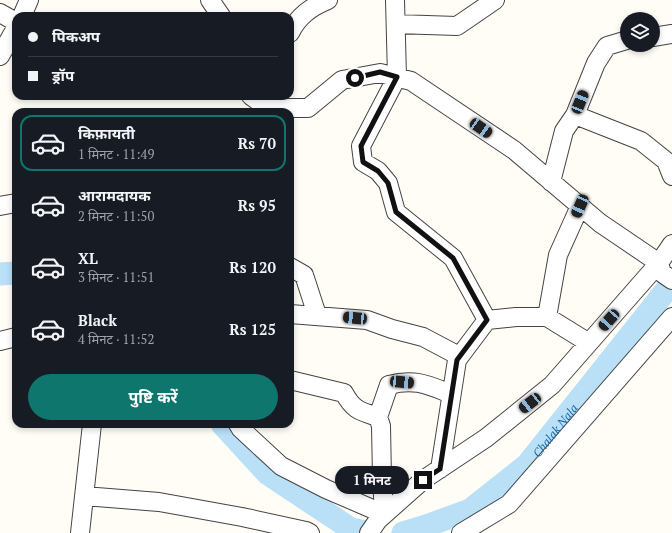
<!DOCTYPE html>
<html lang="hi">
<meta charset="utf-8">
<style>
:root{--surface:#171b24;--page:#242831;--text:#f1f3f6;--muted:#9ea1a6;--line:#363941;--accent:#0f766e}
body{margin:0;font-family:"PT Serif","Noto Sans Devanagari",serif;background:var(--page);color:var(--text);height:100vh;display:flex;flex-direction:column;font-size:15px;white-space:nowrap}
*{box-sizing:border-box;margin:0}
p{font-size:13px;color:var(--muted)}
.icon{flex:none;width:22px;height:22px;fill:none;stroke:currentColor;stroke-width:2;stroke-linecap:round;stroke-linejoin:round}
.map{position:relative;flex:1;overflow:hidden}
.panel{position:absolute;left:12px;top:108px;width:282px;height:320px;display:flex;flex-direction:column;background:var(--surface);border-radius:12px;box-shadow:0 2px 6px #0003}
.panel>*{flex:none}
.guide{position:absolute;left:12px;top:12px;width:282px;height:88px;border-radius:12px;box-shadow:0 2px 6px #0003;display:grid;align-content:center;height:88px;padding:0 16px;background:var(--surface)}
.buttons{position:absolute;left:620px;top:12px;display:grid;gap:8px}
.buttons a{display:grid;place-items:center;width:40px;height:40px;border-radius:50%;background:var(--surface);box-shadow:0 2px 6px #0003;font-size:20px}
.end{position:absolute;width:18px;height:18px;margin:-9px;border:5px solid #111;background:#fff;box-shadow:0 0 0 2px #fff}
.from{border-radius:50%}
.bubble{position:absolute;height:28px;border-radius:14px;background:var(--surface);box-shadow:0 2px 6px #0003;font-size:13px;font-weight:700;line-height:28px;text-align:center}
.car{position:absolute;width:12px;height:24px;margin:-12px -6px;border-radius:5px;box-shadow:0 0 3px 1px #0007;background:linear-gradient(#222 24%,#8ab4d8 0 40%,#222 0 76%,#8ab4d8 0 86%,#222 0)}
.guide b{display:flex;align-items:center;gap:14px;height:38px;font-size:15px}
.guide b+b{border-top:1px solid var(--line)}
.guide i{width:10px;height:10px;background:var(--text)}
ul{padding:7px 0 0;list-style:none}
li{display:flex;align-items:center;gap:12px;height:56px;margin:0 8px 6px;padding:0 8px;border:2px solid transparent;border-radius:12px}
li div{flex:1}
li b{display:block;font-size:15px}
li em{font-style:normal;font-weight:700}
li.active{border-color:var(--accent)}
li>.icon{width:36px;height:36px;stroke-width:1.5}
.primary-button{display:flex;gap:8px;margin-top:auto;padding:8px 16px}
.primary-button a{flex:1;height:46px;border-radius:24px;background:var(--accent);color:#fff;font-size:16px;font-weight:700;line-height:46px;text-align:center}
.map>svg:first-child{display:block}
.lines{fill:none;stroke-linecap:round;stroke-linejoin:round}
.river{stroke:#b9e0f7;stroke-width:23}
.minor-casing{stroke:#444;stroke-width:20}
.minor{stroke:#fff;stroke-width:18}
.route{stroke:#111;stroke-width:5}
.labels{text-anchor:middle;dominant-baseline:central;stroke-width:4;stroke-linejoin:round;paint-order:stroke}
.water-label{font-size:12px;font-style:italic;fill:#1768a6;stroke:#fff}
</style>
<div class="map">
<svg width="672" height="533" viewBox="0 0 672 533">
<rect width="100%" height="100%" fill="#fffdf5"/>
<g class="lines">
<g class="river">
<path d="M0,274L16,273"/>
<path d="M222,424L268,474L351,529L370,533"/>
<path id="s1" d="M403,533L426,526L470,510L527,465L672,283"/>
</g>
<g class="minor-casing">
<path id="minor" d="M210,0L221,16
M395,0L397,77L361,146L363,162L378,171L388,183L396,212L453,258L487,320
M0,13L16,22
M22,16L29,0
M396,24L457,26L495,0
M290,33C298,16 311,7 328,0
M653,37L672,34
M0,56L16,28
M251,96L265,106L282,108H308L342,80L380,73L411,81L514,150L600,223L659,263L662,273L672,280
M575,115L596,63L607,46L627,40
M551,182L564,131L575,115L641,141L666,161L672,176
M0,206L16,203
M290,267L304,275L317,315
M290,314L367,320L392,329L423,337L459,356
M547,317L558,255L580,206
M0,341L16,337
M378,417L389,385C415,378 428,385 451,394
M238,424L241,429L281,466L326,489L384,514L382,478L381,426L378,417C360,411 354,411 344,393L290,380
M440,469L457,360L487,320L516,317H547L589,343
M84,496L159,502L242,517L306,531L310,533
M80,533L92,424
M369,533L378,520L423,480L486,438L552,385L659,263L672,244
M461,533L509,504L672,317"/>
</g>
<use href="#minor" class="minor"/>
</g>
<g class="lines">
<path class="route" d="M355,78L380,72L397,77L361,146L363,162L378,171L388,183L396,212L453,258L487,320L457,360L440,469L423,480"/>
</g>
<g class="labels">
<g class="water-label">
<text stroke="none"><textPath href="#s1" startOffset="188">Chalak Nala</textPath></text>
</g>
</g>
</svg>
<div class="buttons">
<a><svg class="icon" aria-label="layers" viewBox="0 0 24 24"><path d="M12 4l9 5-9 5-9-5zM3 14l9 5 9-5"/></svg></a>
</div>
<i class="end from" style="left:355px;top:78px"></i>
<i class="end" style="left:423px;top:480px"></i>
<div class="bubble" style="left:335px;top:466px;width:74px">1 मिनट</div>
<i class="car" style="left:580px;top:102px;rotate:22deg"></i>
<i class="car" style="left:481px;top:128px;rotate:124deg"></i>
<i class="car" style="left:580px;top:206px;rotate:204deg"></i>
<i class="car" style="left:355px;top:318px;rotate:275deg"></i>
<i class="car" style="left:609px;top:320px;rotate:222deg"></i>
<i class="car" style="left:402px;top:382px;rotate:95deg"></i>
<i class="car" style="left:530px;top:403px;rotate:232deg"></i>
<div class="guide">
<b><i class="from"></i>पिकअप</b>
<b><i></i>ड्रॉप</b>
</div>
<section class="panel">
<ul>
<li class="active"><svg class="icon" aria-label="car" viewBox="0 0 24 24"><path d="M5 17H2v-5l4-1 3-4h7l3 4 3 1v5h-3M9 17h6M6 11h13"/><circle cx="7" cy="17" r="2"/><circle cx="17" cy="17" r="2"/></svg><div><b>किफ़ायती</b><p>1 मिनट · 11:49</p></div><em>Rs 70</em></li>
<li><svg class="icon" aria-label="car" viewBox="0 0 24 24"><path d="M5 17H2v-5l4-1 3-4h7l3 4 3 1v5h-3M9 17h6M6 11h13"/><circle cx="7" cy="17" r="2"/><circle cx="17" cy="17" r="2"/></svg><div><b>आरामदायक</b><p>2 मिनट · 11:50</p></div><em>Rs 95</em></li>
<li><svg class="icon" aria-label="car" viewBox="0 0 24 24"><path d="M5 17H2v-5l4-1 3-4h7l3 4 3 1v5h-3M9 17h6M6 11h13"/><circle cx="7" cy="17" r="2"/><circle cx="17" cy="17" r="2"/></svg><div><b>XL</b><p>3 मिनट · 11:51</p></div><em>Rs 120</em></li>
<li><svg class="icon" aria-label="car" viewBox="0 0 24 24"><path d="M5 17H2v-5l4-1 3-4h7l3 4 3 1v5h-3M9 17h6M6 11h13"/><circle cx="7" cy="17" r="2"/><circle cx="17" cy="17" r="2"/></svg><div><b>Black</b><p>4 मिनट · 11:52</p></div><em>Rs 125</em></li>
</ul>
<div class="primary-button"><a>पुष्टि करें</a></div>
</section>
</div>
